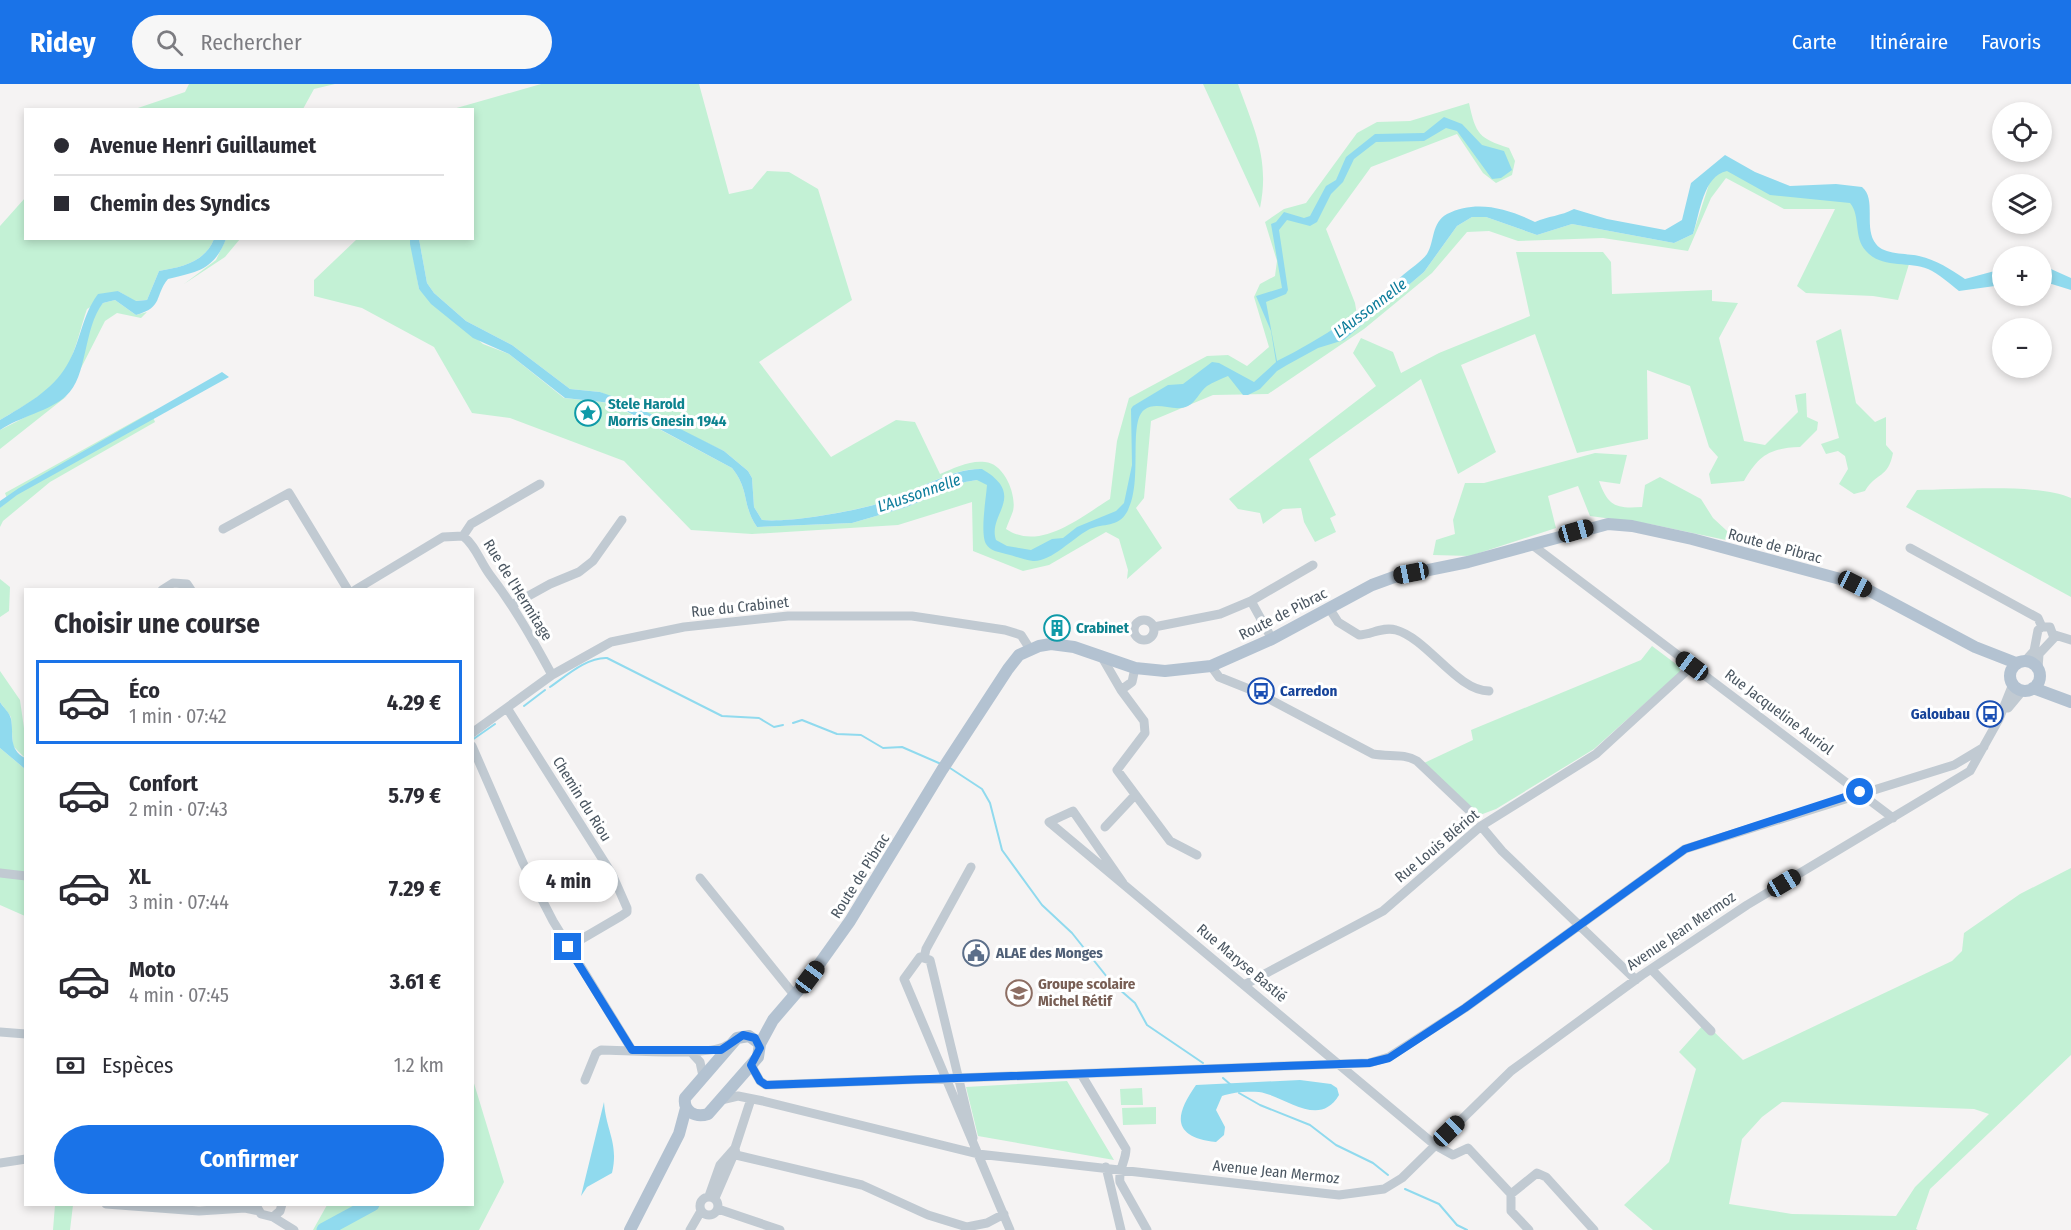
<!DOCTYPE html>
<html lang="fr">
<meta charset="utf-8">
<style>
:root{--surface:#fff;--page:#f7f7f7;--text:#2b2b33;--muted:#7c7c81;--line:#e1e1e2;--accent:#1a73e8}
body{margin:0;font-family:"Fira Sans Condensed",sans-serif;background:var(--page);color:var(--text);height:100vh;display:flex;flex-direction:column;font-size:22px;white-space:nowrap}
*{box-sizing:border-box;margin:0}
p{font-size:20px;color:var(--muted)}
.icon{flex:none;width:33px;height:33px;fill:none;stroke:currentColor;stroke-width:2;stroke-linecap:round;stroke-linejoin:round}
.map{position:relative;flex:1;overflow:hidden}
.sheet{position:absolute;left:24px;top:504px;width:450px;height:618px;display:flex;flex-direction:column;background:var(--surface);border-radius:0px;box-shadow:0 3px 9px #0003}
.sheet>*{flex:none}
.banner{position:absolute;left:24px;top:24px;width:450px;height:132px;border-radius:0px;box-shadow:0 3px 9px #0003;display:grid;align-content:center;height:132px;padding:0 30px;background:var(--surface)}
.controls{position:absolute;left:1992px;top:18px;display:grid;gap:12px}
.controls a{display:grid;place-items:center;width:60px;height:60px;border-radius:50%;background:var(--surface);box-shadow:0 3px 9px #0003;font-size:30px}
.end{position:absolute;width:27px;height:27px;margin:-14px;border:8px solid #1a73e8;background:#fff;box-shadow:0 0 0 3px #fff}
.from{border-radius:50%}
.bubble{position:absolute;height:42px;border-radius:21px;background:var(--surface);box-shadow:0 3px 9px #0003;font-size:20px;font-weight:700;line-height:42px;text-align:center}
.car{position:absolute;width:18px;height:36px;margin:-18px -9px;border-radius:8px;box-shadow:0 0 4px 2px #0007;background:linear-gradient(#222 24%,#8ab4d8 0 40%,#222 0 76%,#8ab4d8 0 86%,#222 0)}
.banner b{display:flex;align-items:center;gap:21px;height:57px;font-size:22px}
.banner b+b{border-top:2px solid var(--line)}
.banner i{width:15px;height:15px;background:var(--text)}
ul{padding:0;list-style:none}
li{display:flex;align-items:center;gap:18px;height:84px;margin:0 12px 9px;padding:0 18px;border:3px solid transparent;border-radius:0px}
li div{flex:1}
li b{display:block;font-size:22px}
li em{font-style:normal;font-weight:700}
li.current{border-color:var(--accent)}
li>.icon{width:54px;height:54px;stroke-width:1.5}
h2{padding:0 30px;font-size:27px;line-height:72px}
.pay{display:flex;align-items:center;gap:15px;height:66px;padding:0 30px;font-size:22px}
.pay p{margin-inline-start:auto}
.button{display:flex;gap:12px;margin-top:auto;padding:12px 30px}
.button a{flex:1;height:69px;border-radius:36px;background:var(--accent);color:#fff;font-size:24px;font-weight:700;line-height:69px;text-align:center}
header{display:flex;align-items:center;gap:36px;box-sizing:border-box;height:84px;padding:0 30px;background:var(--accent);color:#fff}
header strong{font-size:28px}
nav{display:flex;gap:33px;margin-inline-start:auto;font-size:21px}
.search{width:420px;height:54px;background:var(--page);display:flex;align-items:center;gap:15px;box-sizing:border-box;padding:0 21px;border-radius:33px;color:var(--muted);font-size:22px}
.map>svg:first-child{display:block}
.green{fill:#c3f1d5;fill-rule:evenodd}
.water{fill:#90daee}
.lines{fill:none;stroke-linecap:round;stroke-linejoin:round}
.stream{stroke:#90daee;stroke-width:2}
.river{stroke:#90daee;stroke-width:15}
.minor{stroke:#c1cad2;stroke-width:9}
.major{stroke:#b3c2d1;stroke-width:12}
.route{stroke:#1a73e8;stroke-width:8}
.labels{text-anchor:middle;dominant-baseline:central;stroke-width:6;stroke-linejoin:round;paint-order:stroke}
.culture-label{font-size:15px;font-weight:bold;fill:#0d838f;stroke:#fff;text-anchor:start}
.street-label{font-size:15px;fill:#4a5661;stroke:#fff}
.transit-label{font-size:15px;font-weight:bold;fill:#164399;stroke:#fff;text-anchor:start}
.service-label{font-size:15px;font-weight:bold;fill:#4e5e75;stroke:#fff;text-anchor:start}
.education-label{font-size:15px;font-weight:bold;fill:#785e54;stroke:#fff;text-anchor:start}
.water-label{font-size:16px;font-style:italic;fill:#0c7c9b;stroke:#fff}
</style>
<header>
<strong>Ridey</strong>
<div class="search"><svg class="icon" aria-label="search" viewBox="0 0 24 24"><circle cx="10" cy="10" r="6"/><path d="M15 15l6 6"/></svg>Rechercher</div>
<nav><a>Carte</a><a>Itinéraire</a><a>Favoris</a></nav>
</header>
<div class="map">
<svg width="2071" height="1146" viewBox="0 0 2071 1146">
<rect width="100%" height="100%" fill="#f5f3f3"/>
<path class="green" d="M189,0H335L314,5L303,25H135L185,8Z
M541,0H699L729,110L752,105L767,87L789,88L818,105L852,216L759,278L831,373L896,336L915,338L940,390C954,384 970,376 985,378C1004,379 1017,411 1013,427C1011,433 1008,439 1006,445C1040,468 1081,433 1110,415L1117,357L1129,314L1207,272L1228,271L1247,282L1269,263L1254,213L1260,200L1275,192L1277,177L1265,138L1284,125L1306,119L1357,49L1377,38L1410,37L1469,19C1476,51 1479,54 1509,64L1515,77L1512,91L1496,99L1483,89L1457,50L1371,83L1326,145L1355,219L1359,243L1424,188L1457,142L1472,133H1486L1537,151L1572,140L1674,159L1693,150L1710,97L1718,89L1730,84L1777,108L1848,114L1859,123L1868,159L1909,180L1898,216L1873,212L1806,209L1797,202L1835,125H1784L1726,94L1711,114L1688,167L1603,154L1518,157L1489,147L1467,148L1432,189L1364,245L1268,310L1213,311L1151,337L1144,414L1136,424L1162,464L1127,495L1128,486L1119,455L1106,448L1049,481L1023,487L973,467L972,418L898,441L752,450L691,446L624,377L510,334L472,329L434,263L362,224L314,212V196L357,155H410L419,205L483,260L509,270L564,314L610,319L732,384C750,406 742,422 757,443L852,439L907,423L965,398L977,396L981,385C951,384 918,406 890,416C862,426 791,439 762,436L754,423L752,394L748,387L724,367L600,308L570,305L512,261L466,237L434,209L427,199L419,155L472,154V26L453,25Z
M1203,0H1238C1254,45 1270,75 1260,124Z
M25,114L26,154L214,155C205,178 182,183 159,187L147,216L135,217L118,207L87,225C81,242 77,262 69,279C56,306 25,321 0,336V142Z
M226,155H240L225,173L184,200L216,176Z
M1516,168H1603L1611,178L1612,210L1712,206V217L1738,219L1719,254L1744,357L1765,361L1798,328L1795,311L1806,309L1807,333L1818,338L1817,346L1800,363C1770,364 1759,371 1744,397L1711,400L1709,390L1718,373L1709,363L1690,302L1647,286L1648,355L1577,369L1535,250L1461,281L1496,368L1458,390L1421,295L1309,375L1336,431L1330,434L1336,448L1315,458L1304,438L1301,424L1283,425L1263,440L1260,429L1238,425L1229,415L1376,302L1353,269L1361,254L1393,268L1401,289L1439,269L1530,232Z
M115,216L136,231L147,228L141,234L117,229L105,237L80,286L93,231L103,219Z
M1841,245L1856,319L1875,338L1886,333V361L1893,369C1888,395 1876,388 1865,407L1854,410L1839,400L1848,385L1845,372L1838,367L1826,370L1821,360L1839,354L1816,257Z
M67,312L0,365V346Z
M151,328L155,338L50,398L3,437L0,443V424L8,417L5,409Z
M1595,369L1627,371L1620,400L1599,397C1608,422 1616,425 1642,423L1645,401L1660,393L1701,415L1713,434L1740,459L1650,440L1590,432L1578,402L1548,412L1556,444L1470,472L1433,471L1436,456L1455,450L1453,436L1465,399H1484Z
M1917,406C1957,406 2038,399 2071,414V513L1906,423Z
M0,495L10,503L9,527L0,533Z
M1652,562L1680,583V588L1594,665L1496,725L1480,731L1424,679L1473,656L1471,646L1641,576Z
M0,587L20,616L25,651V674L13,662L11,633L0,618Z
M0,664L25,685V832L0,821Z
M2071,784V971L1930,1105L1916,1145L1918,1146H1653L1624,1121L1669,1078L1696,985L1679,968L1705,939L1743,976L1952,877L1962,867L1964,849L2020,810ZM1782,1018L1974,1025L1989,1030L1915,1103L1896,1132L1792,1130L1729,1120L1742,1055L1762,1033Z
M473,996L504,1098L479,1146H313L327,1121L472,1120Z
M1067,997L1114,1076L978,1052L966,1003Z
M1142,1004L1143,1021H1121L1120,1005Z
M1156,1023V1040L1123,1041L1122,1024Z
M55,1121H73L70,1146H53Z"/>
<path class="water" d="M1444,33L1462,40L1482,61L1504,67L1512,86L1501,94L1492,95L1457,47L1446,44L1424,57L1376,58L1354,75L1343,98L1331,110L1317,138L1310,142L1287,136L1279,146L1288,206L1286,210L1266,218L1277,277C1323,254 1365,226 1403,191C1410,185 1421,178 1427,170C1435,157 1431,139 1447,130C1477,115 1508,125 1535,138C1548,132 1561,132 1574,125L1607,135L1665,146L1682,136L1691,99L1725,71L1755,88L1790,102L1836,100L1862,103C1877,115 1863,144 1876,160C1884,171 1906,169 1919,172C1937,176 1950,185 1965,195L2002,185V201L1959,207C1950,200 1939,190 1928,185C1909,177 1882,185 1866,167C1853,153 1861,132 1850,119L1770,111L1727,87C1703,92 1700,129 1693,150L1674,159L1572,140L1537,151L1486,133H1472L1457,142L1424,188L1344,256L1318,264L1287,281L1277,287L1260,305L1248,311H1243L1228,292C1221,295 1213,298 1207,302C1200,307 1196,318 1188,322C1174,329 1157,316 1144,326C1127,340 1145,403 1125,431C1116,444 1100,439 1088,446C1073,454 1051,478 1033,477C1024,476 1015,472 1006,470C999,468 990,467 986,460C980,449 986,415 987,401L977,396L965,398L907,423L852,439L757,443C742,422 750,406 732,384L611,319L565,314L509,270L473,254L431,220L419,205L410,160V155H419L427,199L434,209L466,237L512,261L570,305L600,308L623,316L724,367L748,387L752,394L754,423L762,436C791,439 863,426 890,416C918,406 952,384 982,385C1028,412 987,430 996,456L1007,462L1031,466L1052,455L1063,454L1077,443L1116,427L1124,419L1132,381L1131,325L1133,322L1168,301L1183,300L1212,278L1219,279L1254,298L1276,278L1271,247L1256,212L1282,204L1271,140L1276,138L1284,128L1304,134L1310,132L1326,102L1336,96L1346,73L1375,50L1424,49Z
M214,155H226C214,186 197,188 168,195C154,212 164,223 136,231L115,216L103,219C83,244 88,293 66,312C50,327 19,333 0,346V336C25,321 52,307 67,281C81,258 81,233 98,210L118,207L136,217L147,216L159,187C182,183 205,178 214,155Z
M2042,181L2071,194V206L2042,197Z
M222,288L229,293L17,411L0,424V417L19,404Z
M0,618C3,623 10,629 11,635C14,651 8,665 25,674V685L0,664Z
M1300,996L1331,1000L1337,1004L1339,1011C1319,1045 1286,1012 1259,1008C1248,1007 1232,1008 1222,1012L1216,1026L1225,1043L1224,1051L1216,1058C1172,1053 1174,1032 1196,1001Z
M604,1018C606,1047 619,1059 612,1089L587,1103L581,1112Z"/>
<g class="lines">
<path class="stream" d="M550,603C566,592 587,573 607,574L722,632L759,634L774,643L783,641
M524,622L545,606
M793,639L802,636L837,650L861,651L883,664L902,663L941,680
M472,656L495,640
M950,684L982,705L990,719L1002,766L1042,821L1072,849L1111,898L1135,919L1147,941L1203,979
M1223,994L1231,1001
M1239,1009L1260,1021L1310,1041L1336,1061L1373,1079L1388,1091
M1405,1105L1439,1120L1457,1141L1467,1146"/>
<path class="river" d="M324,1146L372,1120"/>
<path class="minor" d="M223,445L289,409L348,506
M463,452L471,440L540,400
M1531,460L1893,734
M1910,464L2038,534L2042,543
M162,506L173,499L187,500L191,506
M355,506L443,453L463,452C476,462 480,478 490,491C514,522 533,556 552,591
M512,521L550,500L579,488L593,477L622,436
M1329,524L1338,538L1359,551C1371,551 1383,542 1396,546C1428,555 1457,607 1489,607
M1134 546a10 10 0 1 1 20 0a10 10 0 1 1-20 0Z
M1154,543L1220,530L1251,517
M2055,551L2071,556
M1272,555L1251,517L1313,481
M1103,575L1121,606L1144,637L1145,649L1117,686L1170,757L1197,771
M2025,577L2034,567L2038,546L2042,543H2050L2054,554L2039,570L2038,585
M1211,582L1219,593L1254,607L1373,670C1389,673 1404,669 1417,677L1475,732
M1121,606L1132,598L1135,584
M507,624L612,790L627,824V828L621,832L568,863
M2008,624L2023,606
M472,649L552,591L611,558L684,543L788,532H912L1005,546L1021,551L1030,565
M472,662L523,779L553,837L632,966
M1481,742L1502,767L1636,896
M1105,743L1135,711
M0,789L26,792
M700,794L795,912
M1123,799L1073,727L1049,738L1435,1061L1453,1071L1468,1064L1511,1110
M924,874L926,865L971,783
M1651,885L1711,947
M1244,901L1383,827L1481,742L1596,670L1692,582
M0,948L26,950
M690,967L700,978L703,992
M751,981L760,997L766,1001L1369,979L1389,973L1465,924L1685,765L1954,681L1984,663
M1081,990L1126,1065C1126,1077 1118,1085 1120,1098L1147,1146
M585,996L596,969L601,966C626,966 711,973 727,961
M751,1015L735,1064L736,1071L862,1101L928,1131L967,1143L987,1139L1004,1130
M721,1016L738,1012L763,1017L978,1070L1339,1111L1384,1105L1402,1094L1511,987L1642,891L1747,821L1970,687L1999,635L2013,600
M973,1054L930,876L920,873L904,895L1010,1146
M0,1079L26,1075
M1106,1083L1121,1146
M709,1112L720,1081L735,1064
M700 1122a9 9 0 1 1 18 0a9 9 0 1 1-18 0Z
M715,1114L734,1070
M106,1120L199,1127L245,1124L259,1127
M257,1123L261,1130L273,1133L280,1127L282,1120
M718,1125L780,1146
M273,1133L294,1146
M690,1146L701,1127
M1529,1146L1511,1127V1110L1537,1089L1546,1093L1594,1146"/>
<path class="major" d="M2010 592a15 15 0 1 1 30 0a15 15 0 1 1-30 0Z
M2033,604L2071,618
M760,960L749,952L737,954L685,1014C683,1028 696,1034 708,1030L758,973L760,960L773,936L810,893L850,837L942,686L1008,585L1019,571L1039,562L1051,560L1074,563L1135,584L1165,587L1211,582L1272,555L1372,501L1394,493L1468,478L1608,440L1632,442L1692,455L1855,499L1975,563L2016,579
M630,1146L679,1050L686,1024"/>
</g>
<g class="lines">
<path class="route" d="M568,863L632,966H721L743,951L755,954L760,964L751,981L760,997L766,1001L1369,979L1389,974L1465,924L1685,765L1860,708"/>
</g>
<defs>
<g id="sight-ring" transform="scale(1.35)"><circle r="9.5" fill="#fff" stroke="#0f9aa8" stroke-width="1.5"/><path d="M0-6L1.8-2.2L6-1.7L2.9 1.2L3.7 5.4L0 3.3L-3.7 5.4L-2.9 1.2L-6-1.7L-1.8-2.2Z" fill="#0f9aa8"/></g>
<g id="building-ring" transform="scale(1.35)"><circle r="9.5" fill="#fff" stroke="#0f9aa8" stroke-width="1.5"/><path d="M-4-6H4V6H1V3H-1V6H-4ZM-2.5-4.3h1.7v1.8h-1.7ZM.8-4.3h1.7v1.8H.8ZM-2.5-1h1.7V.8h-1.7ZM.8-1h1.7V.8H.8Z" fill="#0f9aa8"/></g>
<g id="bus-ring" transform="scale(1.35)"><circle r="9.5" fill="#fff" stroke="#1a4fb4" stroke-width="1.5"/><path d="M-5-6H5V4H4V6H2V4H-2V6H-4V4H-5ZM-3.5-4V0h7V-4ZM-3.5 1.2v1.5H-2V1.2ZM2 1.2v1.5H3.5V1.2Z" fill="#1a4fb4"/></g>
<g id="civic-ring" transform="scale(1.35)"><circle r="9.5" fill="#fff" stroke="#5c6f8a" stroke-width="1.5"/><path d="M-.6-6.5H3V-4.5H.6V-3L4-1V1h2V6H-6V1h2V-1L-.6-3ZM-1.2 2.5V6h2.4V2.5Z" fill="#5c6f8a"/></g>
<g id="school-ring" transform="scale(1.35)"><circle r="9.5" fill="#fff" stroke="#8d6e63" stroke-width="1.5"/><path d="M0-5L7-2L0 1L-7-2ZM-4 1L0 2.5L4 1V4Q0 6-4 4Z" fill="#8d6e63"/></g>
</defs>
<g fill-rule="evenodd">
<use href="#sight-ring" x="588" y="329"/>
<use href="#building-ring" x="1057" y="544"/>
<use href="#bus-ring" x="1261" y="607"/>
<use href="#bus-ring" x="1990" y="630"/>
<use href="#civic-ring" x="976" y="869"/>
<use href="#school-ring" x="1019" y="909"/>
</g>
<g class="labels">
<g class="culture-label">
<text x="608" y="320">Stele Harold<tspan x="608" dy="17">Morris Gnesin 1944</tspan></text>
<text x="1076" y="544">Crabinet</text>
</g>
<g class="street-label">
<text transform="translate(1775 462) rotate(15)">Route de Pibrac</text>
<text transform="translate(518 506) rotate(58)">Rue de l'Hermitage</text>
<text transform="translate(740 523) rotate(-6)">Rue du Crabinet</text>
<text transform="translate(1283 530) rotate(-27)">Route de Pibrac</text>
<text transform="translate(1779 628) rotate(37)">Rue Jacqueline Auriol</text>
<text transform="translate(582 715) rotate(58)">Chemin du Riou</text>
<text transform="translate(1437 762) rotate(-40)">Rue Louis Blériot</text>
<text transform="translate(860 792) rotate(-58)">Route de Pibrac</text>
<text transform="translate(1681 847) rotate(-34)">Avenue Jean Mermoz</text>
<text transform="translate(1242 879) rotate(40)">Rue Maryse Bastié</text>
<text transform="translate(1276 1088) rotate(6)">Avenue Jean Mermoz</text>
</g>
<g class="transit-label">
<text x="1280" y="607">Carredon</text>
<text x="1970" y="630" text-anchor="end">Galoubau</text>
</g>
<g class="service-label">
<text x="996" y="869">ALAE des Monges</text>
</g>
<g class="education-label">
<text x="1038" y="900">Groupe scolaire<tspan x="1038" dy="17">Michel Rétif</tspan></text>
</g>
<g class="water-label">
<text transform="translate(1370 224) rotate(-37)">L'Aussonnelle</text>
<text transform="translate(919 409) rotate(-19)">L'Aussonnelle</text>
</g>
</g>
</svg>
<div class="controls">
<a><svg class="icon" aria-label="locate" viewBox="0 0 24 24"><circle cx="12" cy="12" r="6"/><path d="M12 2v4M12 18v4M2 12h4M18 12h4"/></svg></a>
<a><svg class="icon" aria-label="layers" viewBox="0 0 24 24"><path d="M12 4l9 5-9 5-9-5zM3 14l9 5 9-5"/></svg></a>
<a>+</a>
<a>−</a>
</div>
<i class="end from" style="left:1860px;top:708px"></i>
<i class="end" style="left:568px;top:863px"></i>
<div class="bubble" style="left:519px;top:776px;width:99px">4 min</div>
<i class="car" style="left:1576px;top:447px;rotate:74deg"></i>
<i class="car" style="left:1411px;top:489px;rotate:259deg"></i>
<i class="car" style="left:1855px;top:500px;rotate:117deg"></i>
<i class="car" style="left:1692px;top:582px;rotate:307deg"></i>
<i class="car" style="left:1784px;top:799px;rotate:59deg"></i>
<i class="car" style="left:810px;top:893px;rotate:37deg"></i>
<i class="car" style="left:1449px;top:1047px;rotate:46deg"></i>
<div class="banner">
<b><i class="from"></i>Avenue Henri Guillaumet</b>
<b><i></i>Chemin des Syndics</b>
</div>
<section class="sheet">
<h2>Choisir une course</h2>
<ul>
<li class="current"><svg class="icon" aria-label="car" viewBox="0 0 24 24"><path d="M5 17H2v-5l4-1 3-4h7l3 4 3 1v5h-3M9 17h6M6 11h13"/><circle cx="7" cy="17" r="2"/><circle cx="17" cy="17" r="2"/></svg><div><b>Éco</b><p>1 min · 07:42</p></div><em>4.29 €</em></li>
<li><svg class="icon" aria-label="car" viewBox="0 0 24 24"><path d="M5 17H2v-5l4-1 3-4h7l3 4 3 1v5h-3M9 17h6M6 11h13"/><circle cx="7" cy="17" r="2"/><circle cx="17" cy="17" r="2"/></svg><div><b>Confort</b><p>2 min · 07:43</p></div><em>5.79 €</em></li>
<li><svg class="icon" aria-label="car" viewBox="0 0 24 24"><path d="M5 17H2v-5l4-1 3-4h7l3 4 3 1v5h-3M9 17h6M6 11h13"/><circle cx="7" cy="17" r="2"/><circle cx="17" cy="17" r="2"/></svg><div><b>XL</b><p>3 min · 07:44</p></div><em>7.29 €</em></li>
<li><svg class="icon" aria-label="car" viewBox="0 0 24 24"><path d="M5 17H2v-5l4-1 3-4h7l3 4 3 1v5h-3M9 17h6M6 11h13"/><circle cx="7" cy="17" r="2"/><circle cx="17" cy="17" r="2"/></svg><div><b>Moto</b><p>4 min · 07:45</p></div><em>3.61 €</em></li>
</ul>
<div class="pay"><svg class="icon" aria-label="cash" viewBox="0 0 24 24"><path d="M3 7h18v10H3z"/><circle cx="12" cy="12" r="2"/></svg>Espèces<p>1.2 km</p></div>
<div class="button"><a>Confirmer</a></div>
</section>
</div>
